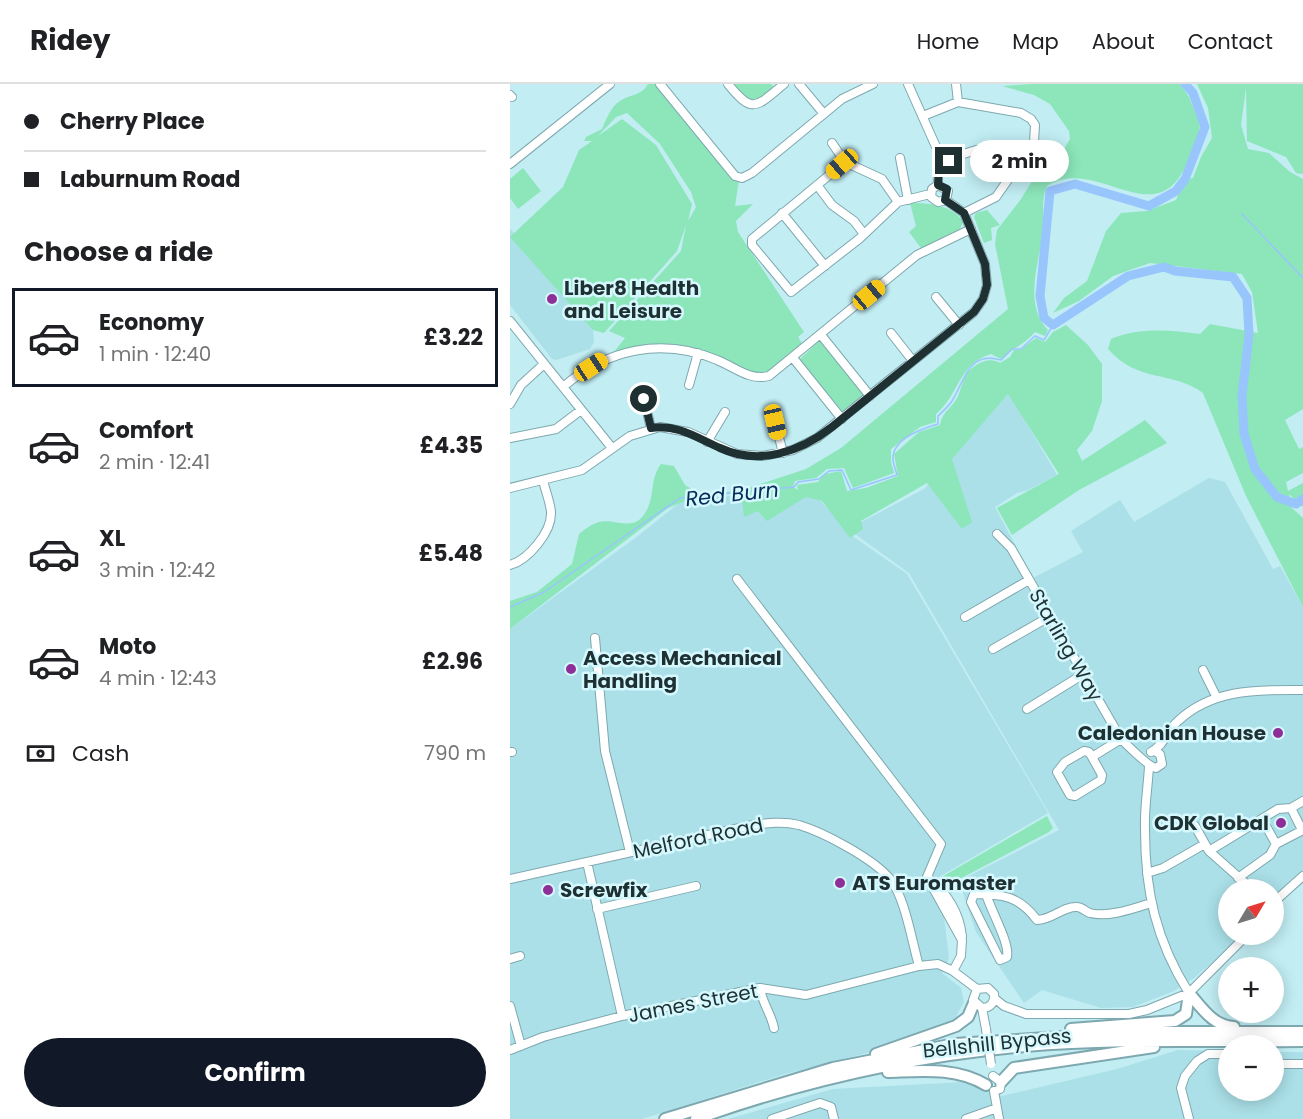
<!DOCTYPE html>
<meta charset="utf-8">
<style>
:root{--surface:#fff;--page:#f2f2f2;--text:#202124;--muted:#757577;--line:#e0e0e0;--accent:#111827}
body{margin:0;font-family:Poppins,sans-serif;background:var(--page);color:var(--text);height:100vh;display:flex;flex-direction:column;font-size:22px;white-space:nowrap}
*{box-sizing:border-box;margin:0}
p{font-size:20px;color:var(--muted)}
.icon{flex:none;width:33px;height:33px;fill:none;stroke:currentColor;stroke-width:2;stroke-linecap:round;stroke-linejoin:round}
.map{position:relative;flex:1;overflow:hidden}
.panel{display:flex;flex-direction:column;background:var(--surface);width:510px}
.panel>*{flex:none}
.top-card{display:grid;align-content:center;height:132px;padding:0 24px;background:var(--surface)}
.needle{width:39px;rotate:52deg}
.buttons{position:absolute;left:708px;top:795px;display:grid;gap:12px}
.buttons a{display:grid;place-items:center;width:66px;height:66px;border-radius:50%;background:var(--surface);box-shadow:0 3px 15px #0003;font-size:30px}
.end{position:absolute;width:27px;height:27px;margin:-14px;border:8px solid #1e3032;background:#fff;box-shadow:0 0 0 3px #fff}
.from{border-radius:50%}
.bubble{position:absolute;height:42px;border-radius:21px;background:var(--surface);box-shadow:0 3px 15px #0003;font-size:20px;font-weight:700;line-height:42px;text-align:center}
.car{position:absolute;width:18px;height:36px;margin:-18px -9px;border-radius:8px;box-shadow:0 0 4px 2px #0007;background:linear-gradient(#f5c518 24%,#345 0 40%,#f5c518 0 76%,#345 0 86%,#f5c518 0)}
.top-card b{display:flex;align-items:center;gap:21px;height:57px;font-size:22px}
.top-card b+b{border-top:2px solid var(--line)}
.top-card i{width:15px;height:15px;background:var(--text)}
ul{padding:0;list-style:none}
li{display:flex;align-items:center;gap:18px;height:99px;margin:0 12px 9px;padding:0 12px;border:3px solid transparent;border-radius:0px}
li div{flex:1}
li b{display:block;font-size:22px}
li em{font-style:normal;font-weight:700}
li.selected{border-color:var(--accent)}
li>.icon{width:54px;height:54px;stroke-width:1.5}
h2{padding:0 24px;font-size:27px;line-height:72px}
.pay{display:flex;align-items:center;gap:15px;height:66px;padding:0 24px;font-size:22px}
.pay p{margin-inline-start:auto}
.cta{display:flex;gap:12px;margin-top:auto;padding:12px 24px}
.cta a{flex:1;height:69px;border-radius:36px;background:var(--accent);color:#fff;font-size:24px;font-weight:700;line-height:69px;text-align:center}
header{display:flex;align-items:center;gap:36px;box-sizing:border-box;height:84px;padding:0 30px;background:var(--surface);border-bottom:2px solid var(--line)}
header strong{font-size:28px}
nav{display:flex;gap:33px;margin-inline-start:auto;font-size:21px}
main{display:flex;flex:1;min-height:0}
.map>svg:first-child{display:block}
.built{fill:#abe0e8}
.green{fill:#8ce6ba;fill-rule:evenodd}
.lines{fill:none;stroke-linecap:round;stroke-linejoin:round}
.stream{stroke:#99c5fd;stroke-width:1.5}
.river{stroke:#99c5fd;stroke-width:9}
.minor-casing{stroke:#7ea8af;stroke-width:10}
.highway-casing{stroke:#7ea8af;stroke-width:14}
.minor{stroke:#fff;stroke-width:8}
.highway{stroke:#fff;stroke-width:10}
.minor-bridge-casing{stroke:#7ea8af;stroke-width:10;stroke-linecap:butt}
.minor-bridge{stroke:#fff;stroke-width:8}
.route{stroke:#1e3032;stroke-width:8}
.poi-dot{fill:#8e2f98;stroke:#d5f8fe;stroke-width:2}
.labels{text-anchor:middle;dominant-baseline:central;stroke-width:5;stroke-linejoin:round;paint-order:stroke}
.poi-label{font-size:20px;font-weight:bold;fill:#1e3032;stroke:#d5f8fe;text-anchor:start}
.street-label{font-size:20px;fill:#1e3032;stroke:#d5f8fe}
.water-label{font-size:21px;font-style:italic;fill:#062c56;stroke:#d5f8fe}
</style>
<header>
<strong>Ridey</strong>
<nav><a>Home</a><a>Map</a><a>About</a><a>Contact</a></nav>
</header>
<main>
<section class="panel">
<div class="top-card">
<b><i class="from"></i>Cherry Place</b>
<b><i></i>Laburnum Road</b>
</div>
<h2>Choose a ride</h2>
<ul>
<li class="selected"><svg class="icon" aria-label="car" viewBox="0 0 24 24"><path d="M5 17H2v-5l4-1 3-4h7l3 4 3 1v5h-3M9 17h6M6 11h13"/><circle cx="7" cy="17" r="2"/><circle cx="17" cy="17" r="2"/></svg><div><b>Economy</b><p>1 min · 12:40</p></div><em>£3.22</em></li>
<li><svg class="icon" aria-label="car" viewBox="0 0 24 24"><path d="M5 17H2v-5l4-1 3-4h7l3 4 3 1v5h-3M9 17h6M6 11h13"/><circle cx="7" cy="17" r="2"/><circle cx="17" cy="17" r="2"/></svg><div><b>Comfort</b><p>2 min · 12:41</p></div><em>£4.35</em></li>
<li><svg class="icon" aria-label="car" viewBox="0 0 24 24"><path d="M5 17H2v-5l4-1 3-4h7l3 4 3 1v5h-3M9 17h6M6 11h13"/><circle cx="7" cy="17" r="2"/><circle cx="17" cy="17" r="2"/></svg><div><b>XL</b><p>3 min · 12:42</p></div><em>£5.48</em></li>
<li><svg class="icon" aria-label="car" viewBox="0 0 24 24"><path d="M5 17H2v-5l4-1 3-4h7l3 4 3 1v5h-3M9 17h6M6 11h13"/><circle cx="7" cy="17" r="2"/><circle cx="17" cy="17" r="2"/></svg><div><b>Moto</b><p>4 min · 12:43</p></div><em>£2.96</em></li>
</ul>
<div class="pay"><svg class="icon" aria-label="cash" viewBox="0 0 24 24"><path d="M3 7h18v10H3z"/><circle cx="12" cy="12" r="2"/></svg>Cash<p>790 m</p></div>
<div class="cta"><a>Confirm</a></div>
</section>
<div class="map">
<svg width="793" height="1035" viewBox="0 0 793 1035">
<rect width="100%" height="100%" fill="#c1edf3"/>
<path class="built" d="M0,145L4,149L1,153L83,246L84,258L80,265L46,276L42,275L0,221Z
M499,309L547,391L518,406L507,409L485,423L523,494L573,468L561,447L610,416L624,438L699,394L715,398L763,485L770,482L793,523V797L764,815V806H718V850L734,851L684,894L664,907L623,923L591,924L532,906L514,919L466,848L449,797L549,746L399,489L338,445L414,405Z
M300,405L341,451L397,490L538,729L429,793L439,874L432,889L451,904L454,918L444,936L361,968L275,990L132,1035H0V545L124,455L173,416Z
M668,966L718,967V1006H764V968H793V1035H218L323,1005L454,998L492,1012L607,985Z"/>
<path class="green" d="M138,0H146L198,63L229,96L225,122L243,120L226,137L228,148L294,248L288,253L293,261C282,270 267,287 251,289C236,291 222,278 208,272C174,258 139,259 103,269L115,254L99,247L171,167L176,141L167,167L94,249L83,246L0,153L53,103L69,66L82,57H74L76,53L92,45C96,36 101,22 110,17C121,10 131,12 138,0ZM117,29L150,60L181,108L186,123L178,137L182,120L146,61L112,35L88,52L106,33Z
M220,0H261L267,6L243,22Z
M522,0H670L679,13L690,40C689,53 682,67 677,79C646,152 586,70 537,102C530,117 535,133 533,148C529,179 513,220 538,246L535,252L525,248C515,260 503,264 491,275L481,270C449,279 449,311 426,330V338L410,343L381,365V378L384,389L343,404L334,384L317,385L306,394L285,397L283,403L288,406L287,401L308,398L315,390L331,387L337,407L356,404L388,392L384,370L409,348L430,341C433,327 440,326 447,314C451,307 452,295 458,288C466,279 480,272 490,279L500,273L504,266H510L526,254L535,258L543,248L556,241L578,261L592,280V317L582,347L567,366L572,377L635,336L657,359L569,406L502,451L487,424L549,390L498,310L442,375L462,438L452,445L417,399L351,437L353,445L340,454L312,417L296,413L257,437L248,427L234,433L231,409L185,413L158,424L0,545V517L27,508L62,480L69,450C75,445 82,440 89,438C104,434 121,447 133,432C146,416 139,395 151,380L164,382L175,401L191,411L232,406L296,385L331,364L498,225L485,160L487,146L511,115L527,89L554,65L560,55L559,47L540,20L524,11L492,2Z
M687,0H793V90L786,89L776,73L737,57L736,4L731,41L738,65L759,69L780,88L793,95V325L775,336L789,365L793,363V389L776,398L778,407L793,399V423L779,410L782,424L793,434V523L736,412L693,309C662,286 629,300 598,265L601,255C629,243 660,246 690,250L700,240L748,249L742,208L732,190L640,179L603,192L569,217L543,229L554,214L577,197L596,147L611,129L637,127L666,116L675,95L683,94L691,73L702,54L698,24Z
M13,84L31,107L8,125L0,114V95Z
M400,119C419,119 443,121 453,138L450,145L411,164L399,148L406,142Z
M477,126L490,141L481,144L482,156L474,159L464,133L466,129Z
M309,257L313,258L353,307V312L333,328L289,276Z
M537,732L543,744L539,748L444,798L442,810L430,794Z"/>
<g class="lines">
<path class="stream" d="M732,130L793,194
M0,523L34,508L170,414L284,403L288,398L309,395L319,387L332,386L341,406L387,391C386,386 382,378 383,372C385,354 414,344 428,340V332C433,327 438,323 442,317C455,296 458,267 491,276L502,265H511L525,252L534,256L543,241"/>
<path class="river" d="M675,0L683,9L695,43L675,95L666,107L639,122L565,100L540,107L530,212L534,234L543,241L618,192L654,183L665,187L723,193L737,214L739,251L732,312L734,350L745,385L767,413L786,420L793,415"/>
<g class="minor-casing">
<path id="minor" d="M150,0L225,92L232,94L242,89L332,15L363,0
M218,0C243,31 246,23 274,0
M289,0L314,30
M398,0L427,65L428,101
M446,0L448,18
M0,11L2,13
M413,32L448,18L511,29L521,35L525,41L524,58L486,113L454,129
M322,59L335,78
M390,74L398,116
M335,78L242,155V161L281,208L349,155L388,118L420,110
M335,78L372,95L388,118
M429,78L466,66
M0,80L100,0
M307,101L322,121L344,137L354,150
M428,101L422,105L421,113L428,118L436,116
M428,101L438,107L436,116
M272,129L315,182
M426,213L449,241
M0,237L102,364
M381,249L403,277
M311,251L360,312
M283,274L332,335
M179,301L188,269
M53,303C97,265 152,253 207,276C225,283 239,297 259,292L407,171L461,145
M134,315L141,344
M0,320L11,301L34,280
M265,338L273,369
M0,354L46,345L71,326
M197,358L215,328
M0,404L72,386L120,352L150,343L178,348L227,370L252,372L283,366L307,354L464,228L473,215L477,201L475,180L454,129L436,116
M487,450L501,464L611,655C618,662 639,683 646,684L652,680L650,670L644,667
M0,481C18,476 42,448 41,428C40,417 35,406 33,396
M227,495L431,760L417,793L452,856L451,872L443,887
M455,533L519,496
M85,554L95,667L120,768
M483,565L539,533
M693,586L707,614
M517,625L572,591
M0,668H2
M641,668C654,662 657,646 668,637C703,604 749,606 793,606
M582,673L592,691L591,696L565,712L560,711L547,688L555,678L574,667L579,668L582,673L611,655
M639,682C638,703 634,725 635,746C635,807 646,857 679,909
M781,724L792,746
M752,735L766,760
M685,742L699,767L743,806
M699,767L768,725L781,724L793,717
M77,778L112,932
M637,789L653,784L693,761
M418,794C436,808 449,828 452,852
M728,794L760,771L766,760L793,746
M0,795L243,741C258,739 273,737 289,741C313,748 364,775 380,795C395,813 402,858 409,882
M476,810C481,827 500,859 497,873L490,876L461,818L464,810C493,810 509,812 527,836C542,836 553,822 567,823C572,823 576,828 580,829C598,834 625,824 641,819
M764,818L793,792
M87,825L186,802
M0,875L10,872
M250,904C252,919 261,929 264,944
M467,905L463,916L472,924L476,945
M484,914L494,922L516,930H619L637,926L679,909L738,850
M0,922L11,962
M0,966L33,953L112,932L250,904L296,911L409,882L428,880L443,887L467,905L478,904L484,910C485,919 480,924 472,924
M764,980H793
M483,992L491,998L490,1005L484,1007
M484,1007L489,1035
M262,1035L310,1019L321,1023L324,1035
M456,1035L487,1024
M679,1035L671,1004L675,992L687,977L698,970H718"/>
</g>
<g class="highway-casing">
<path id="highway" d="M679,909C692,924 703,942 724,943
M561,945L665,937L676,930L679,909
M366,970L446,942L458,933L464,919
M378,988C412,987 446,983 476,1001
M491,998L504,984L644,963
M155,1035L323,984L445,960L631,948H793
M186,1035C292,997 403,972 515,962C607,954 701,958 793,957"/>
</g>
<use href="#minor" class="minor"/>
<use href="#highway" class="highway"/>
<g class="minor-bridge-casing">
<path id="minor-bridge" d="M476,945L481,980"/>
</g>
<use href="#minor-bridge" class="minor-bridge"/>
</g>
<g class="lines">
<path class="route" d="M134,315L141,344C168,340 187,354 210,364C249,382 290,368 322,343L464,228L473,215L477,201L475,180L454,129L435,116L437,105L428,101L429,78L439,77"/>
</g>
<g class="poi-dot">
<circle cx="42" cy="215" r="6"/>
<circle cx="61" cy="585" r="6"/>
<circle cx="768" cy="649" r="6"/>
<circle cx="771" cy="739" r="6"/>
<circle cx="330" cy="799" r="6"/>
<circle cx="38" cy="806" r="6"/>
</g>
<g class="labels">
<g class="poi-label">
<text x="54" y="204">Liber8 Health<tspan x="54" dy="23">and Leisure</tspan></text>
<text x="73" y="574">Access Mechanical<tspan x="73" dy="23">Handling</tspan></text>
<text x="756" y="649" text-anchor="end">Caledonian House</text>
<text x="759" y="739" text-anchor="end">CDK Global</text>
<text x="342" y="799">ATS Euromaster</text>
<text x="50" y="806">Screwfix</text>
</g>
<g class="street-label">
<text transform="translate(556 561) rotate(60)">Starling Way</text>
<text transform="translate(188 754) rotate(-12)">Melford Road</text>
<text transform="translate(183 919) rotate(-11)">James Street</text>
<text transform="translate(487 959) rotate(-6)">Bellshill Bypass</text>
</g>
<g class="water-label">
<text transform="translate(222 410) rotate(-6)">Red Burn</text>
</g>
</g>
</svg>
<div class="buttons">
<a><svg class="needle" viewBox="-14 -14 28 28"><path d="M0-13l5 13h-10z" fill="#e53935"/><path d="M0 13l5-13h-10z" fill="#757577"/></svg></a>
<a>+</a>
<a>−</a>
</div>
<i class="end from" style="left:134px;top:315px"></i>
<i class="end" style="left:439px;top:77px"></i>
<div class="bubble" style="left:460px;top:56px;width:99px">2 min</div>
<i class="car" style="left:332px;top:80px;rotate:229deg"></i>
<i class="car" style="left:359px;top:211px;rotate:50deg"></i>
<i class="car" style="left:81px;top:283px;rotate:57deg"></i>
<i class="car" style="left:265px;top:338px;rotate:167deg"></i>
</div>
</main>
